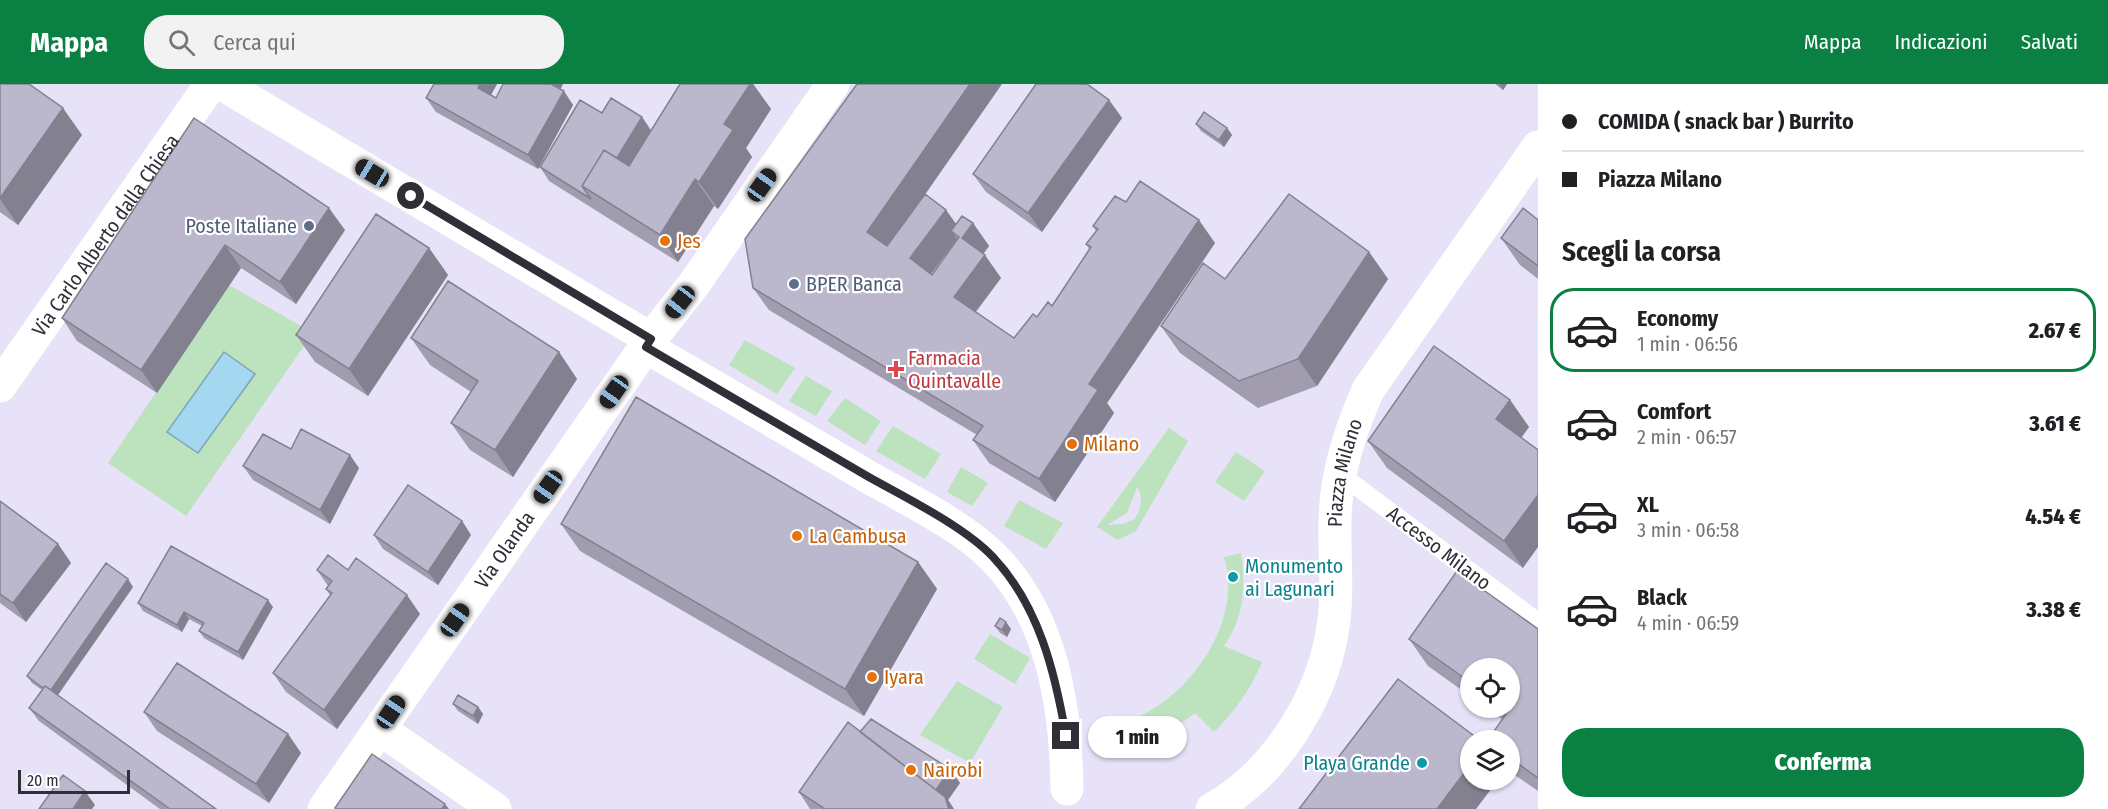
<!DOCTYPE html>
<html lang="it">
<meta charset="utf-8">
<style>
:root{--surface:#fff;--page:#f2f2f2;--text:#202124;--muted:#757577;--line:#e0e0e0;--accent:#0b8043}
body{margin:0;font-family:"Fira Sans Condensed",sans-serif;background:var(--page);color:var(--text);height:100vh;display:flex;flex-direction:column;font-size:22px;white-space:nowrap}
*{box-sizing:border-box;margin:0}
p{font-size:20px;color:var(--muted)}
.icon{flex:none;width:33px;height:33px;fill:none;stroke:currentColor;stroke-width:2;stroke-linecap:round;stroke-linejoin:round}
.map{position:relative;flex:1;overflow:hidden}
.side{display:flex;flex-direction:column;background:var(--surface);width:570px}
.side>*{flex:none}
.top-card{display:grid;align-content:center;height:132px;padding:0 24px;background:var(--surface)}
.buttons{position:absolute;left:1460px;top:574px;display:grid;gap:12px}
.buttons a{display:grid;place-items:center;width:60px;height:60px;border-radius:50%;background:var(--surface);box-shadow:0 2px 4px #0004;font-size:30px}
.scale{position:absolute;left:18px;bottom:15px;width:112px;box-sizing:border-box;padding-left:6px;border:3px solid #302e37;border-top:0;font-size:16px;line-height:21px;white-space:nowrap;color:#302e37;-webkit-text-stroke:4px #fff;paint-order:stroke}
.end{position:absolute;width:27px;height:27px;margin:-14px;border:8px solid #302e37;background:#fff;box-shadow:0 0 0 3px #fff}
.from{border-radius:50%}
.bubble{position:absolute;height:42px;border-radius:21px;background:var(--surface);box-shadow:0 2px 4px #0004;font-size:20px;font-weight:800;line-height:42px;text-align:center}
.car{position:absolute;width:18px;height:36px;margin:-18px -9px;border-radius:8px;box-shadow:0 0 4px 2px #0007;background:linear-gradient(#222 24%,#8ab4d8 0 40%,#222 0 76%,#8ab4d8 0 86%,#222 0)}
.top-card b{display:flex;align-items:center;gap:21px;height:57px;font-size:22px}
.top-card b+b{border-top:2px solid var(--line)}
.top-card i{width:15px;height:15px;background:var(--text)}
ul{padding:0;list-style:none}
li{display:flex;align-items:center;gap:18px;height:84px;margin:0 12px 9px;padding:0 12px;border:3px solid transparent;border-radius:24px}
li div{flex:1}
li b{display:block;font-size:22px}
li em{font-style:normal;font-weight:800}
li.selected{border-color:var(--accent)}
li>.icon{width:54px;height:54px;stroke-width:1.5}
h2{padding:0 24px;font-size:27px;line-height:72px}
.primary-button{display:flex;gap:12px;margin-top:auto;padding:12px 24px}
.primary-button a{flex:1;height:69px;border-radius:24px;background:var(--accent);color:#fff;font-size:24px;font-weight:800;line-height:69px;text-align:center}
header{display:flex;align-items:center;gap:36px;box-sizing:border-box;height:84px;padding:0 30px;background:var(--accent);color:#fff}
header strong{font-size:28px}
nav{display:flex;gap:33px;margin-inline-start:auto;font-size:21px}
.search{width:420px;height:54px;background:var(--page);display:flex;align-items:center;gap:15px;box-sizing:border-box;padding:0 21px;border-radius:24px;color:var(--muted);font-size:22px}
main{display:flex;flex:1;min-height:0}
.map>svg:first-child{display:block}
.green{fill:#bce2be;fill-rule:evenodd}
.water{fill:#a4d8f0;stroke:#81a5b8;stroke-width:1.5}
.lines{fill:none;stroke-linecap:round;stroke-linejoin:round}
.service{stroke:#fff;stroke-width:18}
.minor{stroke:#fff;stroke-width:33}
.tertiary{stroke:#fff;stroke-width:33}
.wall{fill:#a19daf;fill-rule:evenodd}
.shaded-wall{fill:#83808f}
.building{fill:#bbb7cc;stroke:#83808f;stroke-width:1.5}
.route{stroke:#302e37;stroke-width:8}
.service-dot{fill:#5c6f8a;stroke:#fff;stroke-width:2}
.food-dot{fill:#e8710a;stroke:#fff;stroke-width:2}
.health-dot{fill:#e0444e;stroke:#fff;stroke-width:2}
.culture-dot{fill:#0f9aa8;stroke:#fff;stroke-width:2}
.labels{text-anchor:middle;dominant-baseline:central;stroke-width:4.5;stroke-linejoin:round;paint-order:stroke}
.service-label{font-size:20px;fill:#4e5e75;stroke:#fff;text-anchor:end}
.street-label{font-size:20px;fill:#302e37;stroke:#fff}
.food-label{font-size:20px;fill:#c56008;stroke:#fff;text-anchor:start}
.health-label{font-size:20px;fill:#be3a42;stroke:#fff;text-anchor:start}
.culture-label{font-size:20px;fill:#0d838f;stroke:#fff;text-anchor:start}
</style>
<header>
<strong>Mappa</strong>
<div class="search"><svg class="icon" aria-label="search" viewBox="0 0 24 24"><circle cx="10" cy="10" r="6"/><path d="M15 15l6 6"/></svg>Cerca qui</div>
<nav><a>Mappa</a><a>Indicazioni</a><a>Salvati</a></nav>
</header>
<main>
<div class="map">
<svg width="1538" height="725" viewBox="0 0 1538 725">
<rect width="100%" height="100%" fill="#e7e2f8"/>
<path class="green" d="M229,201L313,249L186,432L108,379Z
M745,256L795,284L777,310L729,281Z
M806,292L832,307L816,332L789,317Z
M845,314L881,337L865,361L827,337Z
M893,342L941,370L925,395L876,367Z
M1169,344L1188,357L1136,447L1118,456L1097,443ZM1137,403C1144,413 1141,424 1135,435L1123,440L1107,441L1127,429Z
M1236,368L1265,387L1244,417L1215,398Z
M961,383L988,399L972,422L947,408Z
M1019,416L1063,439L1046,465L1004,442Z
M1241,469C1246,504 1244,533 1224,562L1262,578C1251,605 1235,627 1214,648L1195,629L1155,659L1129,669L1121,639C1185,622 1245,539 1224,473Z
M990,550L1030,574L1015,600L974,575Z
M957,597L1003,623L970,679L920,651Z"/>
<path class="water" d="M224,268L255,290L198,369L167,348Z"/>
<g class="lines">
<path class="service" d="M1340,390L1538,538"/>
<g class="minor">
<path d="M222,0L651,255"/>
<path d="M646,263C721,306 795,350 870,394C909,416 961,441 993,473C1053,533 1066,625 1067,705"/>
<path id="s1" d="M0,302L211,0"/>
<path d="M380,645L495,725"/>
<path id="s2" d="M324,725L651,255L694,200L833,0"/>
</g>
<path class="tertiary" id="s3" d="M1212,725C1274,691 1320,618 1332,549C1341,501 1330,450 1338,402C1343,368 1354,338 1368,306L1538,63"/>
</g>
<path class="wall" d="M0,0L82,51L18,141L0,128Z
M434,0H497L491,11L496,14L563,0L560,5L573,21L538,85L436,28L426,14Z
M680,0H753L771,25L746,64L752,73L718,125L714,122L678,178L549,97L540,83L602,29L642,33L651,46Z
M1495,0H1507L1503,6Z
M1109,16L1122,34L1042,148L986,108L973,90Z
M194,34L345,146L296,220L241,184L157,309L77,257L62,234Z
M1196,40L1227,44L1232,51L1224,63L1201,47Z
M925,110L946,126L956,141L973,139L989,162L983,170L1001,194L976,228L1014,254L1037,233L1052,222L1089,165L1086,160L1096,147L1093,142L1126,118L1215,159L1107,319L1114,329L1055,418L989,379L973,356L977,351L769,226L753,204ZM957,155L958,156L932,191L931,190Z
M1537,135H1538V195L1520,181L1501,154Z
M429,164L448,191L368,312L315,278L296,251Z
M1369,168L1388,195L1317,302L1258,324L1180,269L1161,242L1225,195Z
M411,254L559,268L577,295L513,393L470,366L451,339L471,308L430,281Z
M1510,316L1529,343L1521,354L1523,484L1387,384L1368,357Z
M243,382L359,384L330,440L253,396Z
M0,417L58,460L71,479L26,538L0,519Z
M462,437L471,451L438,501L383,465L374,451Z
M561,440L918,478L937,505L864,632L580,467Z
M317,486H348L420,530L337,645L286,608L273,589L330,511L326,505L328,502Z
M133,503L58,611L216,725H160L39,637L29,624L42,606L32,599L27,592Z
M138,519L273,523L243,576L204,554L199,547L202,542L189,535L182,548L143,527Z
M1006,538L1011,545L1007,553L1000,549L995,542Z
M1538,545V707L1509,687V657L1502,635L1487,624H1509L1470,585V612L1428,582L1409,555Z
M453,620L478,623L483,630L478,640L458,627Z
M144,628L288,650L301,669L269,719L157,647Z
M860,648L950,685L960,699L948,716L954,725H810L799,708Z"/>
<path class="shaded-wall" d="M480,0H497L487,18L478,4Z
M549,0H563L557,12Z
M750,0H753L771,25L746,64L752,73L718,125L699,98L724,40Z
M970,0H1002L883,171L867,148Z
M1499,0H1507L1503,6Z
M564,7L573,21L538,85L528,71Z
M1109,16L1122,34L1042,148L1028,129Z
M63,24L82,51L18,141L0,115V114Z
M642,33L651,47L608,118L595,110Z
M1227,44L1232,51L1224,63L1219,56Z
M695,95L714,122L678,178L660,151Z
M329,124L345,146L296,220L280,198Z
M946,126L962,148L951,147L957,155L926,197L910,174Z
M1199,136L1215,159L1107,319L1114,329L1055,418L1039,395L1089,300Z
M973,139L989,162L978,177L962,154Z
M225,161L241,184L157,309L141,286Z
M429,164L448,191L368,312L349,285Z
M1369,168L1388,195L1317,302L1298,275Z
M985,171L1001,194L970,235L954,213Z
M559,268L577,295L513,393L495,366Z
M1510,316L1529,343L1515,362L1496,335Z
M350,371L359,384L330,440L320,426Z
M1538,411V463L1523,484L1504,457Z
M462,437L471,451L438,501L428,488Z
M58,460L71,479L26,538L13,519Z
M918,478L937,505L864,632L845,605Z
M128,495L133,503L55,615L50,608Z
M407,511L420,530L337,645L324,626Z
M268,516L273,523L243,576L238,568Z
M184,528L189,535L182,548L177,541Z
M1006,538L1011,545L1007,553L1002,546Z
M478,623L483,630L478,640L473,632Z
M288,650L301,669L269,719L256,700Z
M1470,681V696H1498L1476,725H1437Z
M950,685L960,699L948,716L954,725H949L933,709Z
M85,707L95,721L92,725H73Z
M445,720L449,725H442Z"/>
<path class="building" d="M0,0H29L63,24L0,114Z
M434,0H480L478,4L496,14L503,0H551L564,7L528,71L426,14Z
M680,0H750L724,40L733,46L699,98L695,95L660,151L582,102L604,66L629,82Z
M857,0H970L867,148L887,162L925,110L946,126L910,174L932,191L959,153L951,147L962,132L973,139L962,154L985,171L954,213L1014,254L1033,230L1037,233L1048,218L1052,222L1091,163L1086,160L1098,145L1093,142L1115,112L1126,118L1140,97L1199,136L1089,300L1098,306L1039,395L973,356L983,342L753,204L745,155Z
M1036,0H1087L1109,16L1028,129L973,90Z
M611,14L642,33L617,74L604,66L582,102L591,115L540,83L580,16L602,29Z
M1204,28L1227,44L1219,56L1196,40Z
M194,34L329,124L280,198L225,161L141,286L62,234Z
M1289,110L1369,168L1298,275L1239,297L1161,242L1203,179L1225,195Z
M1523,124L1537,135H1538V182L1501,154Z
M376,130L429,164L349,285L296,251Z
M448,197L559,268L495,366L451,339L478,297L411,254Z
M1434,262L1510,316L1496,335L1538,366V411L1504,457L1368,357Z
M636,313L918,478L845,605L561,440Z
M301,345L350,371L320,426L243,382L263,350L291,365Z
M408,401L462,437L428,488L374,451Z
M0,417L58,460L13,519L0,510Z
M171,462L268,516L238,568L199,547L204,539L184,528L177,541L138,519Z
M328,471L348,486L356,474L407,511L324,626L273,589L332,509L326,505L332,497L317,486Z
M106,479L128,495L51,606L45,602L43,604L27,592Z
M1457,487L1538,545V694L1509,673V657H1487L1509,626L1506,624H1509V585H1470V598L1409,555Z
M1000,534L1006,538L1002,546L995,542Z
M177,579L288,650L256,700L144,628Z
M1398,595L1481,657H1470V681L1437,725H1299Z
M45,602L216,725H170L29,624Z
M458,611L478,623L473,632L453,620Z
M871,635L950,685L936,706L860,648Z
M848,638L945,713L949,725H825L799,708Z
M372,670L445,720L442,725H337L335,724Z
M63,691L85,707L73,725H39Z"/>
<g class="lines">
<path class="route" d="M411,112L651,255L646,263C720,306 793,349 867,392C904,413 964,442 993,473C1039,522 1055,588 1066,652"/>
</g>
<g class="service-dot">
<circle cx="309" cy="142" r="6"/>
<circle cx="794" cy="200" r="6"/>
</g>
<g class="food-dot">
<circle cx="665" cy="157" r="6"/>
<circle cx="1072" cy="360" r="6"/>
<circle cx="797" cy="452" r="6"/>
<circle cx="872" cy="593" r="6"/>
<circle cx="911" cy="686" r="6"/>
</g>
<path class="health-dot" d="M893 276h6v6h6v6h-6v6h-6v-6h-6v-6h6z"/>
<g class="culture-dot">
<circle cx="1233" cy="493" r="6"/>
<circle cx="1422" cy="679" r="6"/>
</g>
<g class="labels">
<g class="service-label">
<text x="297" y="142">Poste Italiane</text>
<text x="806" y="200" text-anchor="start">BPER Banca</text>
</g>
<g class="street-label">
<text stroke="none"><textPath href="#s1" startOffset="184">Via Carlo Alberto dalla Chiesa</textPath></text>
<text stroke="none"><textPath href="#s3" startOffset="381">Piazza Milano</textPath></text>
<text transform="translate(1439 464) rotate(37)">Accesso Milano</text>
<text stroke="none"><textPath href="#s2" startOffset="316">Via Olanda</textPath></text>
</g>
<g class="food-label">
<text x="677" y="157">Jes</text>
<text x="1084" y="360">Milano</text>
<text x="809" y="452">La Cambusa</text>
<text x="884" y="593">Iyara</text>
<text x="923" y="686">Nairobi</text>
</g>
<g class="health-label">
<text x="908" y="274">Farmacia<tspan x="908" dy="23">Quintavalle</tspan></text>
</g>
<g class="culture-label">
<text x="1245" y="482">Monumento<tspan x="1245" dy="23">ai Lagunari</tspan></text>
<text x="1410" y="679" text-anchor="end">Playa Grande</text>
</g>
</g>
</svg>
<div class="buttons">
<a><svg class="icon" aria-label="locate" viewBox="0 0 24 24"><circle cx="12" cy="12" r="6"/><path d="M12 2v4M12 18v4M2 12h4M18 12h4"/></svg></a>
<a><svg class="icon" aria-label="layers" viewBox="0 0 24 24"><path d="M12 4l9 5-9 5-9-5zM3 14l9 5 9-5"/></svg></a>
</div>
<div class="scale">20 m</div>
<i class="end from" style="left:411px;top:112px"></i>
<i class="end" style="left:1066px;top:652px"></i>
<div class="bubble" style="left:1088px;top:632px;width:99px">1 min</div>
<i class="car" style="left:372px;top:89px;rotate:301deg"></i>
<i class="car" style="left:762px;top:101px;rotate:35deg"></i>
<i class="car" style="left:680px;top:218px;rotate:218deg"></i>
<i class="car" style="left:614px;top:308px;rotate:215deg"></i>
<i class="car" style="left:548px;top:403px;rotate:215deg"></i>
<i class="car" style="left:455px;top:536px;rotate:35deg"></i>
<i class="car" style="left:391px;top:628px;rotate:34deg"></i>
</div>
<section class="side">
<div class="top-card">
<b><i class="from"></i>COMIDA ( snack bar ) Burrito</b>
<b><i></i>Piazza Milano</b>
</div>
<h2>Scegli la corsa</h2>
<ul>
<li class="selected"><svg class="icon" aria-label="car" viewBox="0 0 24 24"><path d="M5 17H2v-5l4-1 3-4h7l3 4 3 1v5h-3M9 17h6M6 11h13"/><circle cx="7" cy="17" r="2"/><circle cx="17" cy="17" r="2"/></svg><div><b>Economy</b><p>1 min · 06:56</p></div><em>2.67 €</em></li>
<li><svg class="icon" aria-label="car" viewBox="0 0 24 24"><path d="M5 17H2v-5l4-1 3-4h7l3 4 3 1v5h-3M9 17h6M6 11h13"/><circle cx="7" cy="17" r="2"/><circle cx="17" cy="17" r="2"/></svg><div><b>Comfort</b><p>2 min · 06:57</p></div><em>3.61 €</em></li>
<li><svg class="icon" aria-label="car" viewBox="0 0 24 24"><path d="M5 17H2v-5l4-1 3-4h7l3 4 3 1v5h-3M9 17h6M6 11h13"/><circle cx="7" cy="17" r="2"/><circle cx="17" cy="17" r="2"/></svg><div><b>XL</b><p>3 min · 06:58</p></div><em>4.54 €</em></li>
<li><svg class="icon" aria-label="car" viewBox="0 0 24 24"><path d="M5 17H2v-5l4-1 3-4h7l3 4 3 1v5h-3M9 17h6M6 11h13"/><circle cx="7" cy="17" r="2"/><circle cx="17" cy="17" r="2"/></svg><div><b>Black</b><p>4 min · 06:59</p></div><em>3.38 €</em></li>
</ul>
<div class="primary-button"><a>Conferma</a></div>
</section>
</main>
